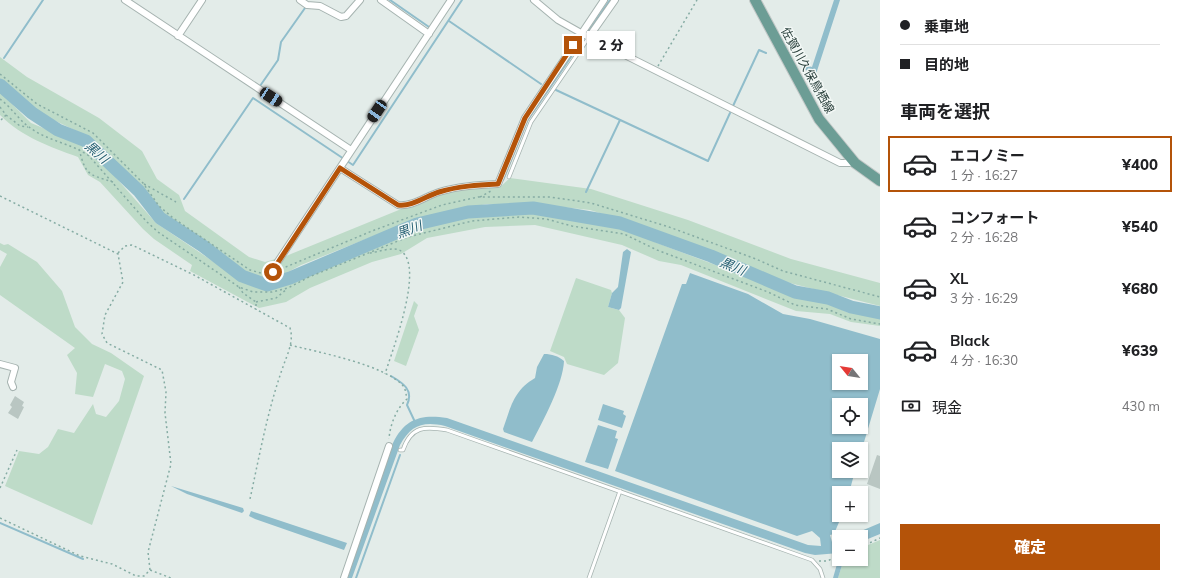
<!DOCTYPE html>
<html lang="ja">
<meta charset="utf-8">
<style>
:root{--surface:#fff;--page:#f2f2f2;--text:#202124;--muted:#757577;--line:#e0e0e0;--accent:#b45309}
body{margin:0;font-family:Mulish,"Noto Sans JP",sans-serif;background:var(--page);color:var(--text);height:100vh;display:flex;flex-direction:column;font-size:15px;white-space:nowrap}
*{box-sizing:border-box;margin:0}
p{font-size:13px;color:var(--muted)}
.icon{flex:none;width:22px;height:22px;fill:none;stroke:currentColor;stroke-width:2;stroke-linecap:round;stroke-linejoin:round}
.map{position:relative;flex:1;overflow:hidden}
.side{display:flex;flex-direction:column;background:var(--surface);width:300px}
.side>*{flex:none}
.banner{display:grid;align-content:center;height:88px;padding:0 20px;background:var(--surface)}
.needle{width:26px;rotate:300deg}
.buttons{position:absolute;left:832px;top:354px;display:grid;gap:8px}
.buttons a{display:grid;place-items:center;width:36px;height:36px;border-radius:0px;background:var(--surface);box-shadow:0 1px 3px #0004;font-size:20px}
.end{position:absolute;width:18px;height:18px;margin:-9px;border:5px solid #b45309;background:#fff;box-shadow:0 0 0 2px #fff}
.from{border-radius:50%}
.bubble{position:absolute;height:28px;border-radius:0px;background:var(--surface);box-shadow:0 1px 3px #0004;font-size:13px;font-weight:800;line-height:28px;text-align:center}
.car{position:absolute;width:12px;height:24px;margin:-12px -6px;border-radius:5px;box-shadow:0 0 3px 1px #0007;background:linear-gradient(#222 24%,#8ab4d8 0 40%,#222 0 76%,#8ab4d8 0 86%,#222 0)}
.banner b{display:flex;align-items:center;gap:14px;height:38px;font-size:15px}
.banner b+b{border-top:1px solid var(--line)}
.banner i{width:10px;height:10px;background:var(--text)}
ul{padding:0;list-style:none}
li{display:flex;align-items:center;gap:12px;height:56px;margin:0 8px 6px;padding:0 12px;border:2px solid transparent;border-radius:0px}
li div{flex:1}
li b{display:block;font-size:15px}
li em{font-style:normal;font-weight:800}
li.selected{border-color:var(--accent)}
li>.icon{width:36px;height:36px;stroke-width:1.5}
h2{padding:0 20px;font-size:18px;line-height:48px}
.pay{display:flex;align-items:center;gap:10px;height:44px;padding:0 20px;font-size:15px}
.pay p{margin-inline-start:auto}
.cta{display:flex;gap:8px;margin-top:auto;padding:8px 20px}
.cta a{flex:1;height:46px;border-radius:0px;background:var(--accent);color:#fff;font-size:16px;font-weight:800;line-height:46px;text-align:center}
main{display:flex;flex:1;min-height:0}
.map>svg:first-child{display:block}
.green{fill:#bedbc8}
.water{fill:#90bdcb;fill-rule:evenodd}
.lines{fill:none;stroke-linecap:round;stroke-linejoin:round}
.stream{stroke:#90bdcb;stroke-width:2}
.river{stroke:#90bdcb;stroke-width:13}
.building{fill:#b9c6c2}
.service-casing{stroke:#a6b3b0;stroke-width:4.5}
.minor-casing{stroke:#a6b3b0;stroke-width:8}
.primary-casing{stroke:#c2c8c7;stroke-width:12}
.path{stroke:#86aca4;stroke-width:1.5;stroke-dasharray:2 3;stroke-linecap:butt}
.service{stroke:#fff;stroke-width:3}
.minor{stroke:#fff;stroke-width:6}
.primary{stroke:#6c9d95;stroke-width:10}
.route{stroke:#b45309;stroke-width:5}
.labels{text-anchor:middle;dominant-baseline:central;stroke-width:3;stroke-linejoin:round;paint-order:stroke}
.street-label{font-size:12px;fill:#243b37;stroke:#f3f8f6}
.water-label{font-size:13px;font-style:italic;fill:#245e72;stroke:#f3f8f6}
</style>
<main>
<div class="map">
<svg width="880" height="578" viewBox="0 0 880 578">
<rect width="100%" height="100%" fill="#e3ece9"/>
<path class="green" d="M0,57L27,77L99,118L142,151L157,179L179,195L185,211L249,257L265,262L286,256L438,194L468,188L500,187L510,178L591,189L688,220L791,259L880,283V306L786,282L663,233L590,210L543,205L487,204L460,209L376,235L301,265L277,278L261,280L246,275L162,216L138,187L89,137L39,113L0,82Z
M0,92L31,123L77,142L95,154L156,223L245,283L264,288L282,285L404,233L470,216L519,212L545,213L625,228L657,243L774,287L798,298L830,303L846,312L880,318V326L851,322L830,314L796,311L681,265L659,261L622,245L535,225L485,227L427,238L401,254L372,262L310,288L286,302L259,308L190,271L192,265L154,239L143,229L100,182L88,175L78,157C50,147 22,137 0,115Z
M0,243L4,245L8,244L37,262L62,291L75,327L92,344L111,353L144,376L92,525L5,486L19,451L39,454L48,447L58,429L74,433L93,404L96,414L106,417L119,401L125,379L122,371L105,364L93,397L75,394L77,373L67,355L75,348L0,295V267L7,254L0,250Z
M576,278L611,290L612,293L608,307L619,310L625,318L618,363L604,375L567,364L564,357L550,351Z
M414,301L418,305L414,316L419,330L406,366L394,361Z
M880,540V578H838L844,559H861V548Z"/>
<path class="water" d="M834,0H840L816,74L803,69L801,64L812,67Z
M627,249L631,252L621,308L619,310L608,307L612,293L618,287L623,252Z
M690,273L748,294L783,314L810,319L880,339V389L861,452V449H839V471H855L849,493H839V515H842L834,534L830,535L832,542L839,540V553L815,555L805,553L445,426C423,421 411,425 400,445L352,578H346L393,443C405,418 422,414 447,418L808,545L821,546L820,538L812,531L797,536L615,471L682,284H686ZM839,361H861V383H839ZM839,405H861V427H839Z
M544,354C552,354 558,356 564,361C563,384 543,421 532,442L504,432L503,429C511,407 513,391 535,378L537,367Z
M603,404L624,411L623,414L626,416L622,428L598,420Z
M598,425L617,431L615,438L618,439L608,469L585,462Z
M171,486L243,508L244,511L242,513L187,494Z
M251,511L347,543L344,550L255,519L249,516Z
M880,523V534L863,541L861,542V537H847Z
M839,557V559H844L838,578H833Z"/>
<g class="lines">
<path class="stream" d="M390,0L429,27
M449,21L541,84
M4,58L43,0
M260,86L278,60L281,42L305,8
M556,90L708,161L730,113
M733,106L759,50L766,53
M503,180L527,121L610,0
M586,192L620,120
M184,199L253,98L353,165L462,0
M391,376C403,383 414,390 407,405L415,422
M0,523L83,559
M356,578L400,455"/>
<path class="river" d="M0,85L32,113L58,130L86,141L139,191L160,218L203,246L242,276L267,285L290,278L417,224L468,212L533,208L620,223L711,256L795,292L828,298L851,307L880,313"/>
</g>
<path class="building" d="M15,396L24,402L22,406L24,407L18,419L8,413L12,407L10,405Z
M877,455L880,456V489L867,484Z"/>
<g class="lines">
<g class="service-casing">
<path id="service" d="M509,177L531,122L589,37
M400,450H403C411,426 425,426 447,430L812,560L820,569L823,578
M589,578L620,491"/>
</g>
<g class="minor-casing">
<path id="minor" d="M125,0L351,150
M300,0L307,5L320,6L341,17L346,16L360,0
M381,0L429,34
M534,0L558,20L581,33L840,163H855
M178,36L202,0
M589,37L615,0
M340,168L398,205C412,207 426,196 439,192C459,186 478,185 498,184L525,118L604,0
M273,272V269L451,0
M0,364L15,368L11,382L13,387
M344,578L389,446"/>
</g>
<g class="primary-casing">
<path id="primary" d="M755,0L819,119L855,163L880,181"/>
</g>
<path class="path" d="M658,66L697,0
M0,74L37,104L93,133L143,183L159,206L173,218L250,270L261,273H268
M0,99C11,107 18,119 29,127C47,141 71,143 89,156L147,222L158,232L239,287L253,292H272L288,288L309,277L408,237L472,221L519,217L546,219L572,226L624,234L657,250L768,292L795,305L827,309L851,319L880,324
M0,107L6,115L0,121
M6,115L20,126L28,127
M79,149C86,175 87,174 113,182
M144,184L176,202
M0,196L118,254L123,282L105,315L102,334L107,343L162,370L166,392L165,413L171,464L148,552L150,570
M480,197L491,191
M118,253L125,246L132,245L194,275L290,328C294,340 288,353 284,364C268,408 260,453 250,499
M370,253C378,252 394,246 401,251C425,267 392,351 385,374
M281,269L372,231L442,205L478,197H550L591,203L669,227L756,259L783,271L880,297
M239,287L243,293L256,302V310
M256,302L276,298L287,289
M290,345C317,352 387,365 404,387C406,391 406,395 407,399C396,409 390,425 389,439
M0,488L17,450
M0,518L80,556L112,564L136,576H144L150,570L171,578
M861,547L880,538
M819,561H828L839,554"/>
<use href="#service" class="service"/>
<use href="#minor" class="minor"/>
<use href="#primary" class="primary"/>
</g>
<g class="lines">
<path class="route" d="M273,272V270L340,168L398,205C412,207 426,196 439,192C459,186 478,185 498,184L525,118L573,45"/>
</g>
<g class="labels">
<g class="street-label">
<text transform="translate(808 70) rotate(61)">佐賀川久保鳥栖線</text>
</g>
<g class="water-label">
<text transform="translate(97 152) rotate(41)">黒川</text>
<text transform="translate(409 229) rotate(-20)">黒川</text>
<text transform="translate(733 266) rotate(23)">黒川</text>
</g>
</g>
</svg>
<div class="buttons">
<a><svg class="needle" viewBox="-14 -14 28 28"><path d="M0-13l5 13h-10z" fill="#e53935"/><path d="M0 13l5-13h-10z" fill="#757577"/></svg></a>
<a><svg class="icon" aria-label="locate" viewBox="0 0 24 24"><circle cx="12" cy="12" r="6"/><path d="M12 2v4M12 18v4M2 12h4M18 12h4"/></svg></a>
<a><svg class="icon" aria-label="layers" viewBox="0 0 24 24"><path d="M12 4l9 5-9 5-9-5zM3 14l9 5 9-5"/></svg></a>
<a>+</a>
<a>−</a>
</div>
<i class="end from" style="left:273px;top:272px"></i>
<i class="end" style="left:573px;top:45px"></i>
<div class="bubble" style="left:587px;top:31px;width:48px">2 分</div>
<i class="car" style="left:271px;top:97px;rotate:123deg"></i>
<i class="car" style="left:377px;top:111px;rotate:214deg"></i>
</div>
<section class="side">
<div class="banner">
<b><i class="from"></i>乗車地</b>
<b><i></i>目的地</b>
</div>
<h2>車両を選択</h2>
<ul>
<li class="selected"><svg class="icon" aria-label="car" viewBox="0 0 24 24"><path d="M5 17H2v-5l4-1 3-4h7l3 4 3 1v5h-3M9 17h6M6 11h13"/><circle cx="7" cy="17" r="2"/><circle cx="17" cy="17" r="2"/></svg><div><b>エコノミー</b><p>1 分 · 16:27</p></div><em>¥400</em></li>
<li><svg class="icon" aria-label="car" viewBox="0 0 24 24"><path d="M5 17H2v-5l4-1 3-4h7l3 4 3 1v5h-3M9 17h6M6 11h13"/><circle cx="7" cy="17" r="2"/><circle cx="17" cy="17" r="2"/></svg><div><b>コンフォート</b><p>2 分 · 16:28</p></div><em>¥540</em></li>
<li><svg class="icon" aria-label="car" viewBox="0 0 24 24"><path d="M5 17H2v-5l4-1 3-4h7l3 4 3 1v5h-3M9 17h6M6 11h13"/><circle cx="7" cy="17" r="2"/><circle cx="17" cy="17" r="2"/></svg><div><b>XL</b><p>3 分 · 16:29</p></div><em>¥680</em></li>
<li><svg class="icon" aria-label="car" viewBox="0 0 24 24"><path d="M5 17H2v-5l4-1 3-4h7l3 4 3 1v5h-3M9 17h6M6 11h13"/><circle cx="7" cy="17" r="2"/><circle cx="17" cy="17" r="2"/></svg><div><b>Black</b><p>4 分 · 16:30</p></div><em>¥639</em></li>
</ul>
<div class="pay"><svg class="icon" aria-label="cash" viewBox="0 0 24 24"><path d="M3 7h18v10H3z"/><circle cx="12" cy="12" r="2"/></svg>現金<p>430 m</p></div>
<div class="cta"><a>確定</a></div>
</section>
</main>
